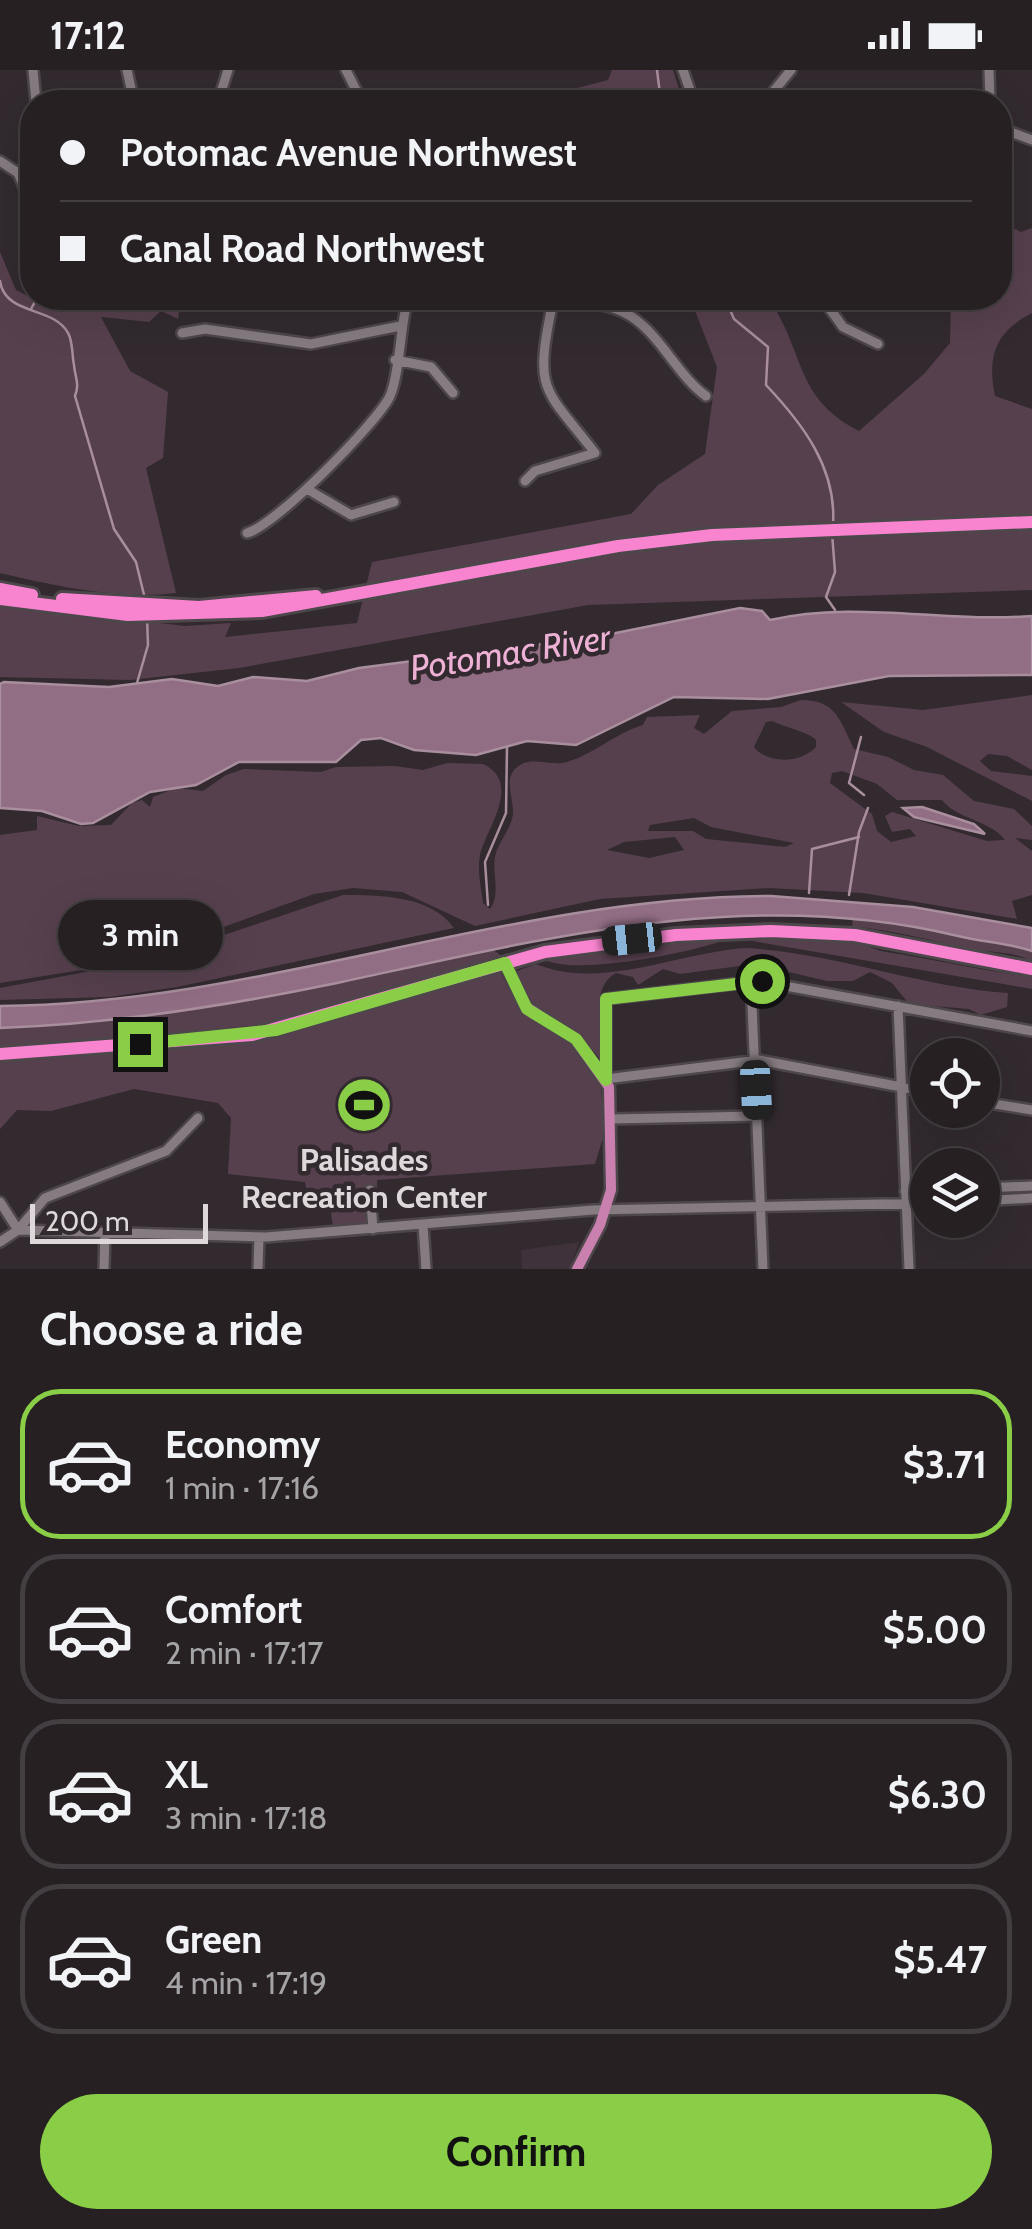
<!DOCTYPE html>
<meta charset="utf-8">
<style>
:root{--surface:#262023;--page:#322d30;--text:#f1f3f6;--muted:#a4a3a6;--line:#423e41;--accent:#8ace47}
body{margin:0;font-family:Cabin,sans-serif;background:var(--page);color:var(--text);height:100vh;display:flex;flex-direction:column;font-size:38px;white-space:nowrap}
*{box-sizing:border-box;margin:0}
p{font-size:32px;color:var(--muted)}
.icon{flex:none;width:55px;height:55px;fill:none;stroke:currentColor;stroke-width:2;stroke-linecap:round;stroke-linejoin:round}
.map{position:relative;height:1199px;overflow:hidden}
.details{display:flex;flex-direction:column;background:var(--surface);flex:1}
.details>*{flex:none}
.hud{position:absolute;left:20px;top:20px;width:992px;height:220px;border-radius:40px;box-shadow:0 10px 40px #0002,0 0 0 2px var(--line);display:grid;align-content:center;height:220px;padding:0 40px;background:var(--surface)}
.fabs{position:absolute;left:910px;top:968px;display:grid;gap:20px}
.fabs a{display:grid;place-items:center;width:90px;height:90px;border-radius:50%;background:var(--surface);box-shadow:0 10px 40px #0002,0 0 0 2px var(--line);font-size:50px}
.scale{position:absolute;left:30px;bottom:25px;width:178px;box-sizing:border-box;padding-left:10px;border:5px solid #ded8db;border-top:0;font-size:28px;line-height:35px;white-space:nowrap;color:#ded8db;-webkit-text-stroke:8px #322a2f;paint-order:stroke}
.end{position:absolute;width:45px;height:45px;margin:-22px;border:12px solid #8ace47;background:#111;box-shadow:0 0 0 5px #111}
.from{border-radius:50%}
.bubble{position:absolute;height:70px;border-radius:35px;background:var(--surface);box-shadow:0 10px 40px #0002,0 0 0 2px var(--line);font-size:32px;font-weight:800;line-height:70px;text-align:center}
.car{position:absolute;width:30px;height:60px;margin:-30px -15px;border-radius:12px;box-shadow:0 0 8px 2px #0007;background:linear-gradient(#222 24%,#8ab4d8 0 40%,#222 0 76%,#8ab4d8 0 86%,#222 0)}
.hud b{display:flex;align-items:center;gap:35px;height:95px;font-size:38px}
.hud b+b{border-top:2px solid var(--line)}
.hud i{width:25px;height:25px;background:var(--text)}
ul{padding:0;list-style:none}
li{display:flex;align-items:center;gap:30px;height:150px;margin:0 20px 15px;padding:0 20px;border:5px solid var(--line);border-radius:40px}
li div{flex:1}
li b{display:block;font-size:38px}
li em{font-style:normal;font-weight:800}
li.active{border-color:var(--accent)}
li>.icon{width:90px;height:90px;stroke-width:1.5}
h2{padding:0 40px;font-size:45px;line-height:120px}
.button{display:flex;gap:20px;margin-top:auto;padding:20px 40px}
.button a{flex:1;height:115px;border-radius:60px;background:var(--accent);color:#111;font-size:40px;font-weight:800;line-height:115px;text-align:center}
.status{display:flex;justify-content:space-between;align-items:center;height:70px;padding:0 50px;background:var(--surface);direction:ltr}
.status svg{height:28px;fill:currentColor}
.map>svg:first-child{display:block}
.built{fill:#40323b}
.green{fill:#57404e;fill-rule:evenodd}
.water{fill:#926e84;stroke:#a98e9e;stroke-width:2.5}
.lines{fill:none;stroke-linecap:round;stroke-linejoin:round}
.stream{stroke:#a98e9e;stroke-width:2.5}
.minor-casing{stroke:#4d464a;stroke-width:14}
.major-casing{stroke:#4d464a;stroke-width:15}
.highway-casing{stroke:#4d464a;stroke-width:18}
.minor{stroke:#857b80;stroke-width:9}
.major{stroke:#ca80af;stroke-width:10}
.highway{stroke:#f884cf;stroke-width:12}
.route{stroke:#8ace47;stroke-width:12}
.labels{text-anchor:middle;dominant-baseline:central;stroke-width:9;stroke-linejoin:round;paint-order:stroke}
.poi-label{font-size:32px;font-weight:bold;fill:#ded8db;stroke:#322a2f}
.water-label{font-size:35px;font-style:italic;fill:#eeb1d6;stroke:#322a2f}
</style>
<div class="status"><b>17:12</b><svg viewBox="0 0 49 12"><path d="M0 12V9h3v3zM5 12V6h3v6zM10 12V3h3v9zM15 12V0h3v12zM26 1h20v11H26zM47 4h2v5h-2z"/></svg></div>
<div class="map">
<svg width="1032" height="1199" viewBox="0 0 1032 1199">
<rect width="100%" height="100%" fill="#322a2f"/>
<path class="built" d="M579,1172L570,1199H522L521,1180Z"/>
<path class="green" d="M612,0H673L683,32H608L591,25L571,32H524L608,10Z
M1000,152L1021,162L1032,158V243C995,262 987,286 995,326L1032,339V520L588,535L239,598L130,610L0,607V535L185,556L231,553L225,567L357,553L372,492L631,444L658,415L705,384L717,297L690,228H768C806,282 793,327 859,361L924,304L950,273L951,228H1000Z
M0,182L16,220L32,228H181L178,249L161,241L149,252L101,247L130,301L168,322L163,388L146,398L176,523C118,530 56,516 0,503Z
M1032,625V700L1007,686L988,684L980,691L991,701L1032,706V731L927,677L884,662L841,632L923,640Z
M801,630C837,630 840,651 854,679L888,687L914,700L943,705L974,731L1014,739L1032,756V770L1015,768L1032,781V825L1012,831L1017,849L863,823L769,818L600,829L475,856L402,822L353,818L314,824L163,879L100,897L0,913V765L37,760V746L79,756L111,755L132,733L142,730L150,737L153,727L176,718L203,721L226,705L244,699L321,702L336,697L395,696L423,700L447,693L483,694C523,713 486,759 480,785C477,800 481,818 483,833L490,839C501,825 492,804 495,787C498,771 511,760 513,744C514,729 504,710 515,699C530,684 549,697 567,692C594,684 614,664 643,655L647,647L700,645L694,658L704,664L732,641L781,637ZM772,651C784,657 809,662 816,670V677C801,693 768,695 754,677L766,652ZM842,701L877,714L897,730H942C958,750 990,750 1005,770L987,771L892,742L885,746L892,762L910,759L916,766L891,772L877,761L872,744L830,713L832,703ZM694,748L711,757L794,773L785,777L706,769L693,761H648L650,755ZM675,767L684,780L649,788L607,780L624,772Z
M343,825C378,825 431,825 454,858L177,917L109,927L0,930V918L150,890Z
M853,849L931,858L1021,877L1032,881V891C1012,880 982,883 958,877C925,868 888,860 852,856Z
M769,867C795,867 822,866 848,870C861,872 873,880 886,882C933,889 983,901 1032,907V919L752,871Z
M712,870L719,872C682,884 579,905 544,890L653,873Z
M489,877L502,886L272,954L0,978V958C167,956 327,910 489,877Z
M746,878C836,883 920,917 1008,923L1007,937L981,945L969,939L909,934L892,913L870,902L853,911H827L754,894L680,904L663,899L638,915L633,907L616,903C587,919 606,963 599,988C568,948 528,950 517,901L536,894C600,921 680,882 746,878Z
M500,901L519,939L574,976L600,1010L605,1061L595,1094L377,1110L378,1153L333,1156L329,1131L309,1132L305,1112L228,1104L231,1048L218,1033L134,1019L51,1041L17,1040L0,1059V988L218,973Z"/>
<path class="water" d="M740,538L762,541L770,550C856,530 944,553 1032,546V605L889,606L768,629L674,627L576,675L527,671L476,685L414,680L381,668L361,670L336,692H239L196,715L150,722L93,753L81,754L42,741L0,738V614L4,612L109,617L172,609L218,616L253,607L307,611L359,598L596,567Z
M922,737L974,754L985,764L914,747L903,738Z
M771,826L913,837L1032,858V881C1008,873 982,872 958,866C749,815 542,869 337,913C226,936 113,954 0,958V936C262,934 509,826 771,826Z"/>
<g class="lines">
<path class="stream" d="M657,0L661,32
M88,32L89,22
M0,211C5,246 54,236 68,263C73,271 72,286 74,295C75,308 80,313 75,326L114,459L136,492L145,529
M725,228L734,249L768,277L766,315C802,353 837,398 833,455
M31,239L37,228
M832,463L835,502L826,527L835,540
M137,613L148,575L147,547
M861,667L849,713L864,725
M809,823L812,779L859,767
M849,825L859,762L868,738
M488,835L485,792L506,743L507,677"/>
<g class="minor-casing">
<path id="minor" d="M33,0L36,32
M127,0L132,23
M346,0L362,32
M683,0L694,32
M989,0L990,32
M218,32L228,0
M765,32L791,0
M1000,58L1032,70
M0,91L18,103L32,135
M18,103L32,90
M496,228C540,240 593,221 632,247C662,267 677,305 706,326
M822,228L843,257L878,274
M832,240L842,228
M182,263L205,259L311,274L400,256
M395,290L431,297L453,323
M525,411L535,401L595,383C544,317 534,323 552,236
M307,419L351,445L394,432
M247,463C275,456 378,352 390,326C400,303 400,256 408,228
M751,911L763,1199
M898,936L909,1199
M928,1022L759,990L606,1009V929L758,911L1032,961
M982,1032L1032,1040
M611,1049L757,1046
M982,1118L1032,1116
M370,1120L373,1159
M905,1121H928
M982,1131L1032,1128
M0,1132L18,1160L266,1167L593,1140L928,1133
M423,1155L426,1199
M0,1172L18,1160L45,1128L166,1081L198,1048
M104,1199L105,1162
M258,1199L259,1167"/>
</g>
<g class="major-casing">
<path id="major" d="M505,893L525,936L575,969L609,1017L611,1120L600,1155L577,1199"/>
</g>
<g class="highway-casing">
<path id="highway" d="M0,519L32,525
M0,529L128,545L262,541L618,476L712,465L1032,452
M62,529L199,537L316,526
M0,984L252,965L545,882L676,865L771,861L855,865L1032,899"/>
</g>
<use href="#minor" class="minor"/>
<use href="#major" class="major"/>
<use href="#highway" class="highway"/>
</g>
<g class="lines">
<path class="route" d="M140,974L276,960L505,893L527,939L576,969L606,1010V929L762,911"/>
</g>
<defs>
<g id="stadium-disc" transform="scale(2.875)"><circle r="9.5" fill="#8ace47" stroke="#322a2f"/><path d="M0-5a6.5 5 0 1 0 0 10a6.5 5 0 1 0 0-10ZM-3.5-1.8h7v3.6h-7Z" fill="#111"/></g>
</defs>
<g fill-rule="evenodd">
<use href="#stadium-disc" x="364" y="1035"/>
</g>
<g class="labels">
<g class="poi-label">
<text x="364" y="1089">Palisades<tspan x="364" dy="37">Recreation Center</tspan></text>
</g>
<g class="water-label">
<text transform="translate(510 582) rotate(-9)">Potomac River</text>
</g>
</g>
</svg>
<div class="fabs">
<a><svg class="icon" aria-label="locate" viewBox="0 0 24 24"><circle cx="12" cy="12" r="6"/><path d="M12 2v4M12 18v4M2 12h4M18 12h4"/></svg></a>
<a><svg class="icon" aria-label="layers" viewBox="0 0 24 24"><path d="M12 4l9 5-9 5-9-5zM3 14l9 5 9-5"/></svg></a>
</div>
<div class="scale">200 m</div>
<i class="end from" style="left:762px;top:911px"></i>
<i class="end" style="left:140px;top:974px"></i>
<div class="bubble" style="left:58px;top:830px;width:165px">3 min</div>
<i class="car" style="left:632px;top:869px;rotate:264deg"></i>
<i class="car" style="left:756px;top:1020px;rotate:177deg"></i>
<div class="hud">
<b><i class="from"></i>Potomac Avenue Northwest</b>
<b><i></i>Canal Road Northwest</b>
</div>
</div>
<section class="details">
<h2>Choose a ride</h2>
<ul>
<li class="active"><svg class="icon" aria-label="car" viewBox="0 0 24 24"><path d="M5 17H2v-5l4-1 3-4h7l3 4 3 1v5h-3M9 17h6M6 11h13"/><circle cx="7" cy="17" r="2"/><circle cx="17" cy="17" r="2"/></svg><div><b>Economy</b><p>1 min · 17:16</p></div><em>$3.71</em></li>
<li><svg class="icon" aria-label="car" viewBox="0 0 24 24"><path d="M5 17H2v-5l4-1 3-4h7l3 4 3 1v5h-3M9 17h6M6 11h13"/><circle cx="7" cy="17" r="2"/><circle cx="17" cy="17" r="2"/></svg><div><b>Comfort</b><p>2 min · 17:17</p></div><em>$5.00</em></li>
<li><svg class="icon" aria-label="car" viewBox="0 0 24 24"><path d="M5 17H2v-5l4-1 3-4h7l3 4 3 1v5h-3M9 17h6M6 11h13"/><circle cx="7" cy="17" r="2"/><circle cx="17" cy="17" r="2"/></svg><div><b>XL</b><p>3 min · 17:18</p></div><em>$6.30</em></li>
<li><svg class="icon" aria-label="car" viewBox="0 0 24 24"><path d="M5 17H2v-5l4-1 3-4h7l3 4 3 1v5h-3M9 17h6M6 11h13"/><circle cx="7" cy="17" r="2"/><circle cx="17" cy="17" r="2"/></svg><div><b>Green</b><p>4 min · 17:19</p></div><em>$5.47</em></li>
</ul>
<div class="button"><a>Confirm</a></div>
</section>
